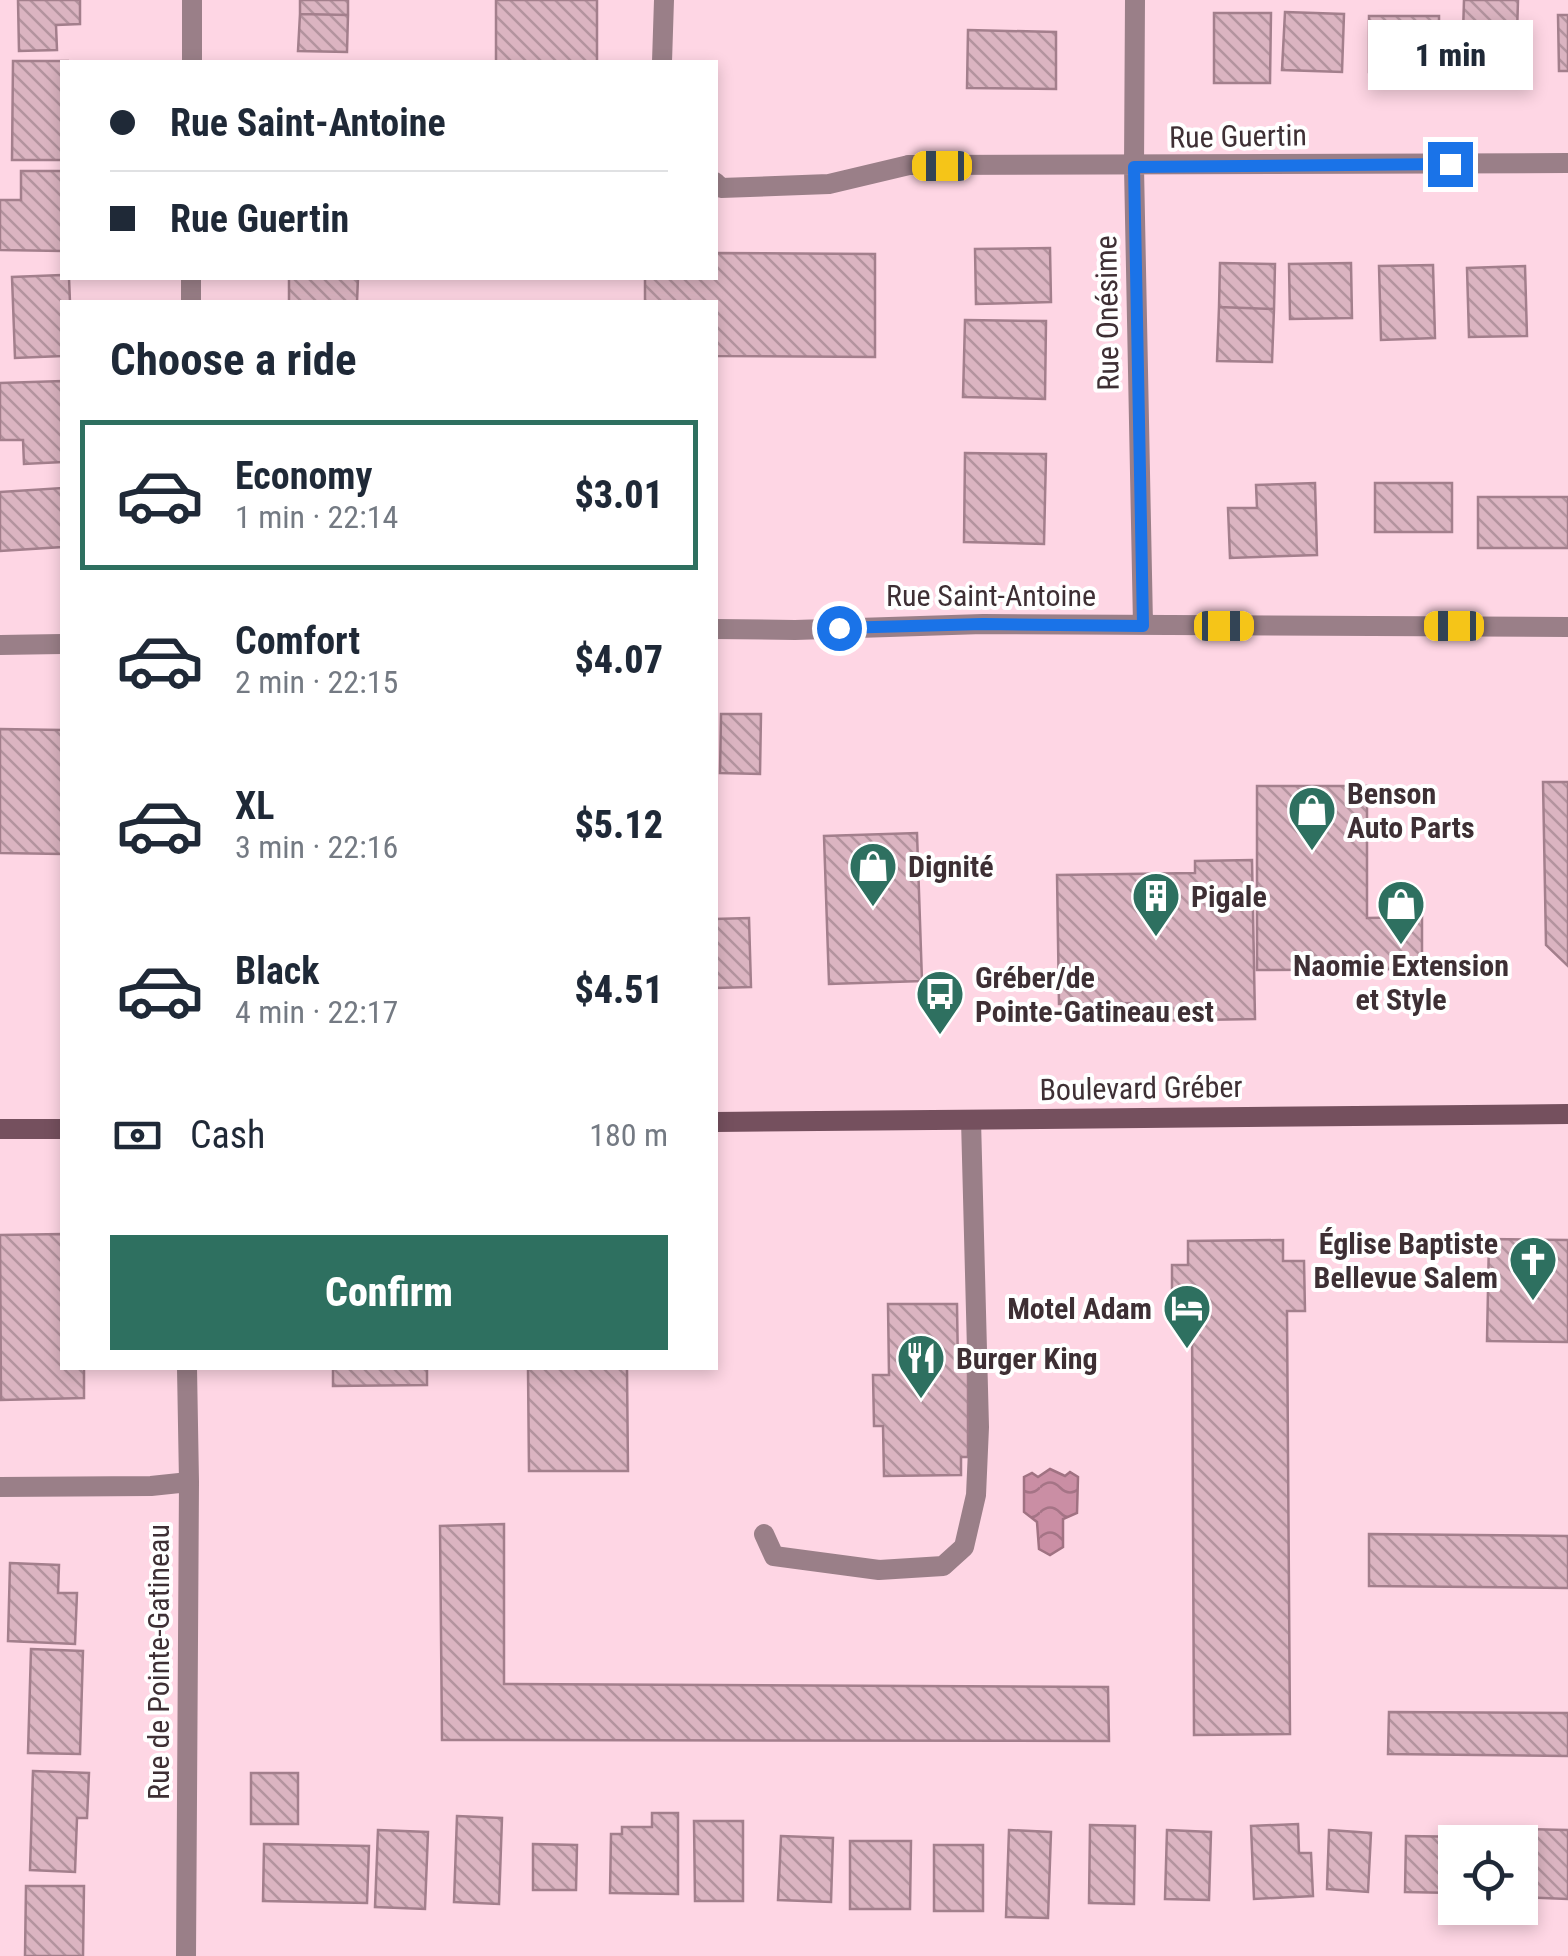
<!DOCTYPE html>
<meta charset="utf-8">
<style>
:root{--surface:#fff;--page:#f6f6f7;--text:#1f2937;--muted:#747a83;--line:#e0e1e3;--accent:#2e7060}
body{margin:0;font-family:"Roboto Condensed",sans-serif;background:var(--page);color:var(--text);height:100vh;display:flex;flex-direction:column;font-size:38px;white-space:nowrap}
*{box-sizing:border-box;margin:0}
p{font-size:32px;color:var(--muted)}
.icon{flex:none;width:55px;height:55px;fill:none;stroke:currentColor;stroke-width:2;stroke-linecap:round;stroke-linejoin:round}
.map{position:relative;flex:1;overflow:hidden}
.side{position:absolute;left:60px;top:300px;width:658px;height:1070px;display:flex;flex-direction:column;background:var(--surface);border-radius:0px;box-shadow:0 5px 15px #0003}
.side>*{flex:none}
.top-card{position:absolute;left:60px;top:60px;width:658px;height:220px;border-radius:0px;box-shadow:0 5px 15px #0003;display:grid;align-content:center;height:220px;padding:0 50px;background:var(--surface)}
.fabs{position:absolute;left:1438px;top:1825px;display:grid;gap:20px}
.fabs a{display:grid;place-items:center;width:100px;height:100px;border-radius:0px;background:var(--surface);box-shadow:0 5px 15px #0003;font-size:50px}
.end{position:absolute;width:45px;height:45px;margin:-22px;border:12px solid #1a73e8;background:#fff;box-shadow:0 0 0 5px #fff}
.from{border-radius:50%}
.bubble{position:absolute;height:70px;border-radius:0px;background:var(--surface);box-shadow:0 5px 15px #0003;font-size:32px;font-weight:800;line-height:70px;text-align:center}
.car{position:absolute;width:30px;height:60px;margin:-30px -15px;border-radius:12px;box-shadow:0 0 8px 2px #0007;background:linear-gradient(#f5c518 24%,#345 0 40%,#f5c518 0 76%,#345 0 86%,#f5c518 0)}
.top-card b{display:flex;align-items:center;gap:35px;height:95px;font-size:38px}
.top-card b+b{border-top:2px solid var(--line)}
.top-card i{width:25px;height:25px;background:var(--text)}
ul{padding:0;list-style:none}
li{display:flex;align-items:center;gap:30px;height:150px;margin:0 20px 15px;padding:0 30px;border:5px solid transparent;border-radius:0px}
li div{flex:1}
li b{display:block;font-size:38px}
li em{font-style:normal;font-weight:800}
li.current{border-color:var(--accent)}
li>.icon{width:90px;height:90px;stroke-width:1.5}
h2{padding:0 50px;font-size:45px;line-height:120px}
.pay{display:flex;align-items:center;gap:25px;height:110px;padding:0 50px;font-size:38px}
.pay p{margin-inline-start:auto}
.action{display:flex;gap:20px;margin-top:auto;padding:20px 50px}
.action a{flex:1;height:115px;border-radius:0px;background:var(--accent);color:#fff;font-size:40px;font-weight:800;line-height:115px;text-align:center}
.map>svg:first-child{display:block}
.water{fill:url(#water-waves);stroke:#a07282;stroke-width:2.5}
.building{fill:url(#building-back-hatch);stroke:#a37f8c;stroke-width:2.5}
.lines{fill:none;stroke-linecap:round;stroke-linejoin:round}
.lane{stroke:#9a7f88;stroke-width:20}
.street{stroke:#9a7f88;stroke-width:20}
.secondary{stroke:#75505e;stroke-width:20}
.route{stroke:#1a73e8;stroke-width:12}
.labels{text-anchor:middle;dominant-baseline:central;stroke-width:8;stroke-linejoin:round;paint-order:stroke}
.street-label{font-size:30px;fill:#3e2f34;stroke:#fff}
.poi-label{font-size:30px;font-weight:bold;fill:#3e2f34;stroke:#fff;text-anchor:start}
</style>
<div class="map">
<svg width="1568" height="1956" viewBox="0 0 1568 1956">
<defs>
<pattern id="water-waves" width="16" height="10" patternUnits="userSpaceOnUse" patternTransform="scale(2.5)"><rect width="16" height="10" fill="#ca8ea4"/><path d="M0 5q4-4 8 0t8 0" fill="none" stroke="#a57486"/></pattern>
<pattern id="building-back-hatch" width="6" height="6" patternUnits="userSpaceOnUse" patternTransform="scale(2.5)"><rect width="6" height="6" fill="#dbb4c1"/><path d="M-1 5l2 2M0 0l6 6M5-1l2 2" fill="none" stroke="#b3939e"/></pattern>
</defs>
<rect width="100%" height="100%" fill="#fed6e4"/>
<path class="water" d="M1050,1469L1065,1476L1070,1472L1078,1477L1077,1513L1063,1519V1547L1050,1555L1039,1549L1037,1522L1024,1512V1477L1032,1473L1038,1477Z"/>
<path class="building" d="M18,0H80V24L56,25L57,50L19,51Z
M300,0H348V15L300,14Z
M496,0H597V62H496Z
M1464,0H1518L1516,69L1462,67Z
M1285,12L1344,14L1342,72L1282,70Z
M1214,13H1271L1270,83H1214Z
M300,14L348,15L347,52L298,51Z
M1558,15H1568V71H1559Z
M1369,16H1439V72H1369Z
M968,30L1056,32V89L967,88Z
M13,61H69L62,62V160H12Z
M21,171H62V251L0,250V200H21Z
M1050,248L1051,302L976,304L975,249Z
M715,253L875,254V357L715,356V302H645V278H715Z
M1220,263L1275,264L1274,309L1219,307Z
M1351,263L1352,318L1290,319L1289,264Z
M1433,265L1435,338L1381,340L1379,266Z
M1525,266L1527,336L1469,337L1467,268Z
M62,275L69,278L70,302H62V356L15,358L12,277Z
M289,278H358L357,302H289Z
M1219,307L1274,309L1272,362L1217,361Z
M965,320L1046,321L1045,399L963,397Z
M62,381V462L24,464L23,440H0V383Z
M965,453L1046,454L1044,544L964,542Z
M1315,483L1317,555L1230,558L1228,508H1257L1256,485Z
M1375,483H1452V532H1375Z
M62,488V547L0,551V492Z
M1478,497H1568V548H1478Z
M721,714H761L760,774L720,773Z
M0,729L62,730V854L0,853Z
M1543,782H1568V966L1546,945Z
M1257,786H1367V918L1422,917V969L1257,970Z
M917,833L922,981L829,984L824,836Z
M1252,860L1255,1019L1139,1021V1003L1059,1004L1057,875L1195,873V861Z
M749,918L751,987L715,988V919Z
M62,1234V1368H84V1398L1,1400L0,1235Z
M1489,1239L1568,1240V1342L1487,1341Z
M1283,1240V1261H1304L1305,1311H1287L1290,1734L1194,1735L1192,1313H1172V1265H1188V1241Z
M888,1304H957L958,1368H968V1457H961V1475L884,1476L883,1426H874L873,1375H889Z
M333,1368H427V1385L333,1386Z
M528,1368H627L628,1471H529Z
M504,1524V1684L1108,1687L1109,1741L442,1740L440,1526Z
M1369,1534L1568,1536V1588L1369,1586Z
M10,1563L59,1565L58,1593H77L75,1644L8,1641Z
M31,1649L83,1651L80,1754L28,1753Z
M1389,1712L1568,1713V1756L1388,1754Z
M33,1771L89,1773L87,1818H77L75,1872L30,1870Z
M251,1773H298V1824H251Z
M652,1813H678V1894L610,1893L611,1834H622V1827H652Z
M457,1816L502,1818L499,1904L454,1902Z
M694,1821H743V1901H695Z
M1298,1824L1299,1853H1311L1313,1896L1254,1899L1251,1826Z
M1090,1825L1135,1826L1134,1904L1089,1903Z
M1518,1829L1568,1830V1899L1520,1897Z
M378,1830L428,1832L425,1909L375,1907Z
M1009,1830L1051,1832L1048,1918L1006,1917Z
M1167,1830L1211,1832L1209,1900L1165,1899Z
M1329,1830L1371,1833L1368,1892L1327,1889Z
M781,1836L833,1838L831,1902L778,1900Z
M1406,1836L1472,1837V1842H1455V1893L1405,1892Z
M850,1841H911L910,1909H850Z
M264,1844L369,1846L367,1903L263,1901Z
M533,1844L577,1845L576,1890H533Z
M934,1845H983V1911H934Z
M26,1886H84L83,1956H25Z"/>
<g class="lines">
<path class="lane" d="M662,62L664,0
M715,182L721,188L829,184L909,165
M764,1534L774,1556L879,1570L943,1566L964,1547L976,1495L979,1427L971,1120"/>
<path class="street" d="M1135,0L1134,167L1143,625
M192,62V0
M909,165L1568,163
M191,302V278
M715,629L795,630L983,624L1568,627
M0,645L62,644
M0,1487L151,1486L189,1482
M186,1956L189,1482L187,1368"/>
<path class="secondary" d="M715,1122L1568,1114
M0,1129H62"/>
</g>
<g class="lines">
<path class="route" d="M839,628L983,624L1143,626L1134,167L1450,164"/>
</g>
<defs>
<g id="shop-pin" transform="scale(2.5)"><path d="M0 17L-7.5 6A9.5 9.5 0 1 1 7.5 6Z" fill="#2e7060" stroke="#fff"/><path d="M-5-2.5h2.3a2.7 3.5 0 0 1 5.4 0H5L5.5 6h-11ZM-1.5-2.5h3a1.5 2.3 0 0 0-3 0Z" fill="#fff"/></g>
<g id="building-pin" transform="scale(2.5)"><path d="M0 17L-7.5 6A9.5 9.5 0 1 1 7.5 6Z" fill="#2e7060" stroke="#fff"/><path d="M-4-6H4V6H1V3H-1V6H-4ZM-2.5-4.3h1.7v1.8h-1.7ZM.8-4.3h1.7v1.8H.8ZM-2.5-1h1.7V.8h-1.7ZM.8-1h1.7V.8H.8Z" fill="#fff"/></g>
<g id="bus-pin" transform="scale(2.5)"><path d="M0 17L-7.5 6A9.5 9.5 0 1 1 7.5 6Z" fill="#2e7060" stroke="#fff"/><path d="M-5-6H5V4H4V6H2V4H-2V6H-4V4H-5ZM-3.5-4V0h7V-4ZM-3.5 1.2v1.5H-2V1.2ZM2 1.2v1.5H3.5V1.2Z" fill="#fff"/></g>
<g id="church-pin" transform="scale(2.5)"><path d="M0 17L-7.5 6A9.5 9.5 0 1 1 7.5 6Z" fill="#2e7060" stroke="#fff"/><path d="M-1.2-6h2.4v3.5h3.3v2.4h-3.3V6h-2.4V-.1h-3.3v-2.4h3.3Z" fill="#fff"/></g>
<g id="hotel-pin" transform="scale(2.5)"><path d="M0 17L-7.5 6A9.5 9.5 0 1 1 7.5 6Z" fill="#2e7060" stroke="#fff"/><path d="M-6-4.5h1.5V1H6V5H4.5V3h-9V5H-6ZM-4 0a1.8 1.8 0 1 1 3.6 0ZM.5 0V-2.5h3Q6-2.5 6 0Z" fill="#fff"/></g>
<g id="restaurant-pin" transform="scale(2.5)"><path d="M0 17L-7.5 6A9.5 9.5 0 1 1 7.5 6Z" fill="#2e7060" stroke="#fff"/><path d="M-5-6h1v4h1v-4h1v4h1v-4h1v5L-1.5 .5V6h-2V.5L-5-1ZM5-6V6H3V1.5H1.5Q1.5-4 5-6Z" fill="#fff"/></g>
</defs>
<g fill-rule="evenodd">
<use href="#shop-pin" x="1312" y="810"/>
<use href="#shop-pin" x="873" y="866"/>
<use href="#building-pin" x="1156" y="896"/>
<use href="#shop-pin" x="1401" y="904"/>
<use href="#bus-pin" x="940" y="994"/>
<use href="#church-pin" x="1533" y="1260"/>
<use href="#hotel-pin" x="1187" y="1308"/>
<use href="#restaurant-pin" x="921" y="1358"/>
</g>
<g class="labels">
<g class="street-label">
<text transform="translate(1238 136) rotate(-1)">Rue Guertin</text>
<text transform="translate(1107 313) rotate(-91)">Rue Onésime</text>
<text x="991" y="595">Rue Saint-Antoine</text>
<text transform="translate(1141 1088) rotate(-1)">Boulevard Gréber</text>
<text transform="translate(158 1662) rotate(-90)">Rue de Pointe-Gatineau</text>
</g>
<g class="poi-label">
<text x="1347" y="793">Benson<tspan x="1347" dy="34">Auto Parts</tspan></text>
<text x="908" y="866">Dignité</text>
<text x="1191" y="896">Pigale</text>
<text x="1401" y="965" text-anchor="middle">Naomie Extension<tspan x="1401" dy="34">et Style</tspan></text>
<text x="975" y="977">Gréber/de<tspan x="975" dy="34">Pointe-Gatineau est</tspan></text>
<text x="1498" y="1243" text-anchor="end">Église Baptiste<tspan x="1498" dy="34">Bellevue Salem</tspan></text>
<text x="1152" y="1308" text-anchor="end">Motel Adam</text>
<text x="956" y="1358">Burger King</text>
</g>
</g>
</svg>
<div class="fabs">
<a><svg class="icon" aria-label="locate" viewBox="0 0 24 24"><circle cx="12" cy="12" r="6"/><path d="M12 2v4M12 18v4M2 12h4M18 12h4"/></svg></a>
</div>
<i class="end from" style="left:839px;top:628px"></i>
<i class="end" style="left:1450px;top:164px"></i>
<div class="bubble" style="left:1368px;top:20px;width:165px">1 min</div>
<i class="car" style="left:942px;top:166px;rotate:270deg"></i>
<i class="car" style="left:1224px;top:626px;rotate:90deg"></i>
<i class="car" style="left:1454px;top:626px;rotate:270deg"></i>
<div class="top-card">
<b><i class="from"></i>Rue Saint-Antoine</b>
<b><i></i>Rue Guertin</b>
</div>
<section class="side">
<h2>Choose a ride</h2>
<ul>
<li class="current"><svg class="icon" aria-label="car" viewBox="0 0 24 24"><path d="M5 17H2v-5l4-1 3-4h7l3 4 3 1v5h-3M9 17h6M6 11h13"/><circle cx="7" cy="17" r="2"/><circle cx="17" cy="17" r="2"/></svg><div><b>Economy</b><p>1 min · 22:14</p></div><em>$3.01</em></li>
<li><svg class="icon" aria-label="car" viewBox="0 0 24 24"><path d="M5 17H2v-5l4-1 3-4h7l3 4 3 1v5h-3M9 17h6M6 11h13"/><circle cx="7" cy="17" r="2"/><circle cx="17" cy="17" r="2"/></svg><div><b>Comfort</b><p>2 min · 22:15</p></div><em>$4.07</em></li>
<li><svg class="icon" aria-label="car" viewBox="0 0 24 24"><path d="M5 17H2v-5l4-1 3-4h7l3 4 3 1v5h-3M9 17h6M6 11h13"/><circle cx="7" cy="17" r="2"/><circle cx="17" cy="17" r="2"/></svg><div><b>XL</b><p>3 min · 22:16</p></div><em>$5.12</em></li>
<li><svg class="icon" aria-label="car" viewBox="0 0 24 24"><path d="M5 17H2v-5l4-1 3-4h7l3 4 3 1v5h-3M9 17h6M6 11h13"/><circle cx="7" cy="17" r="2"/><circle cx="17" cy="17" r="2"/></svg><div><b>Black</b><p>4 min · 22:17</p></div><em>$4.51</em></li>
</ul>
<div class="pay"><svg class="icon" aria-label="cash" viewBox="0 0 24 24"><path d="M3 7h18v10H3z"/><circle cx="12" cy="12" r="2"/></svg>Cash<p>180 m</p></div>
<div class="action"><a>Confirm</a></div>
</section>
</div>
